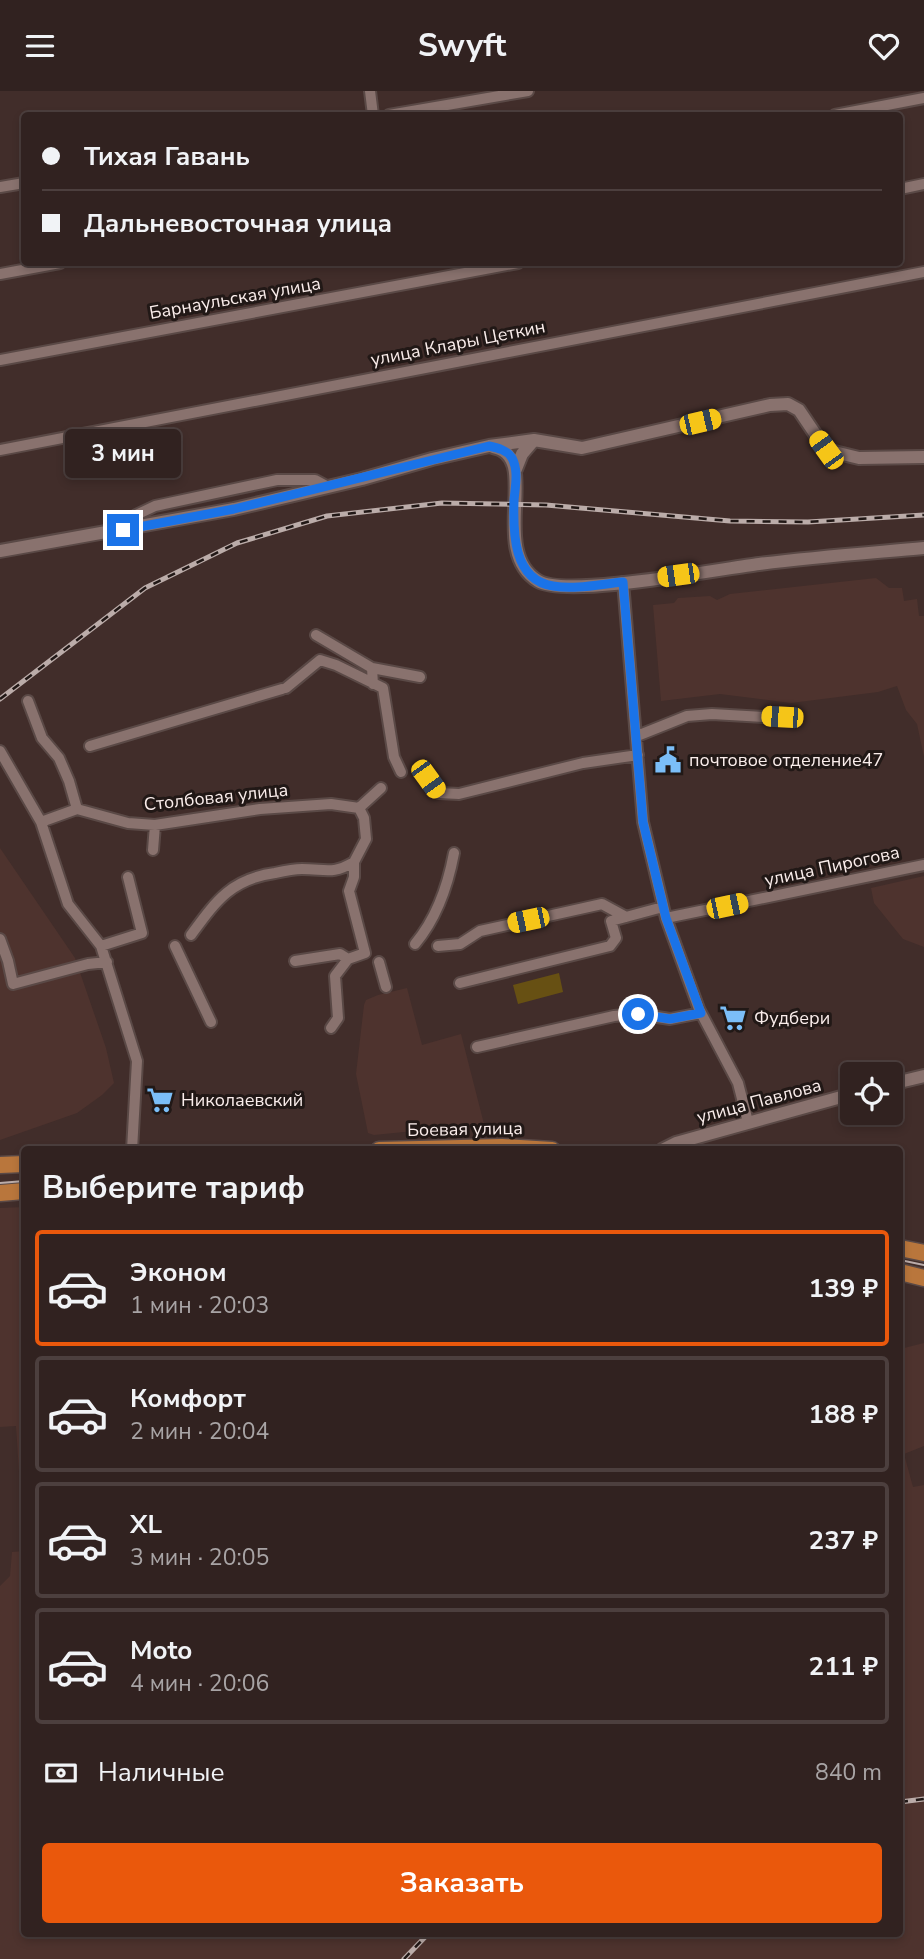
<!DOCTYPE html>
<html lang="ru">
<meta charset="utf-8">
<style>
:root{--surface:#312220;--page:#392a29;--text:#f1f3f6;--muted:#a8a4a5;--line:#4c3f3e;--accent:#ea580c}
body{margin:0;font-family:"Nunito Sans",sans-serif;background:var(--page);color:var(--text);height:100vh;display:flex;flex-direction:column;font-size:26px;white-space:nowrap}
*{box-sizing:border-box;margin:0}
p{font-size:23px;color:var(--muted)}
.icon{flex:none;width:38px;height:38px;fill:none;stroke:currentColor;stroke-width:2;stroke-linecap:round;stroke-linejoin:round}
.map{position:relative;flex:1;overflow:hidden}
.panel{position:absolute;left:21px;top:1055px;width:882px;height:791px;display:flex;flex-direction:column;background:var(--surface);border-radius:7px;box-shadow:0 4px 10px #0003,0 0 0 2px var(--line)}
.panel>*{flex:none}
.hud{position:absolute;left:21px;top:21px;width:882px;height:154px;border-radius:7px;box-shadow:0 4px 10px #0003,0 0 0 2px var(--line);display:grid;align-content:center;height:154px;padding:0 21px;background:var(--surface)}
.buttons{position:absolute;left:840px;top:971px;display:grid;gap:14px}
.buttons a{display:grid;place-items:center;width:63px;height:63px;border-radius:7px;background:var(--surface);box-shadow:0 4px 10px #0003,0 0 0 2px var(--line);font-size:35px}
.end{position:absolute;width:32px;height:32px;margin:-16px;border:9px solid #1a73e8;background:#fff;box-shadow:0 0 0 4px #fff}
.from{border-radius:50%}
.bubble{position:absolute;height:49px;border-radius:7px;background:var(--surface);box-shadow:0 4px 10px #0003,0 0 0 2px var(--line);font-size:23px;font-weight:700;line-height:49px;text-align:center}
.car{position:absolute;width:21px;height:42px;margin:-21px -10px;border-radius:9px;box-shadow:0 0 5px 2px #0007;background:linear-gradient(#f5c518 24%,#345 0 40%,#f5c518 0 76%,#345 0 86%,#f5c518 0)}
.hud b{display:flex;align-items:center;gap:24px;height:66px;font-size:26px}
.hud b+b{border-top:2px solid var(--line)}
.hud i{width:18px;height:18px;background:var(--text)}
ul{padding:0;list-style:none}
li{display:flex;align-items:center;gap:21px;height:116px;margin:0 14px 10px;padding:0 7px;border:4px solid var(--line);border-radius:7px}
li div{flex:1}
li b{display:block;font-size:26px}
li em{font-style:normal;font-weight:700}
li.selected{border-color:var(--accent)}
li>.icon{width:63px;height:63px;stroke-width:1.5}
h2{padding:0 21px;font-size:32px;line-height:84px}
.pay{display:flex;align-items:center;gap:18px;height:77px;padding:0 21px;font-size:26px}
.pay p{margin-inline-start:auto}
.button{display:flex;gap:14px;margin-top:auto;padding:14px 21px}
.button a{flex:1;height:80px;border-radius:7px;background:var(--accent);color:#fff;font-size:28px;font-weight:700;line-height:80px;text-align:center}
header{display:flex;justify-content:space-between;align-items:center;height:91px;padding:0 21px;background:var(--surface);font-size:32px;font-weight:700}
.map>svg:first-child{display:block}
.built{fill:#4e332e}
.green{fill:#675013}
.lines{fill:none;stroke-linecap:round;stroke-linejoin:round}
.minor-casing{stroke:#5a4946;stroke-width:14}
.tertiary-casing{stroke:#5a4946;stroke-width:16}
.primary-casing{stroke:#5a4946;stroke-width:19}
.minor{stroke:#89726e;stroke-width:10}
.tertiary{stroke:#89726e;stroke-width:12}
.primary{stroke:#b9763c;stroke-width:16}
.tram{stroke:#bbaca9;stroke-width:2}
.rail-casing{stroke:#bbaca9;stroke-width:5}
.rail{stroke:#211816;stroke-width:2.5;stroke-dasharray:8;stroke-linecap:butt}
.route{stroke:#1a73e8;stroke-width:9}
.labels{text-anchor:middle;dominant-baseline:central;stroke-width:6;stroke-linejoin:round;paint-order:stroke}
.street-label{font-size:18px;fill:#faedeb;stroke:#211816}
.poi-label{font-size:18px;fill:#faedeb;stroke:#211816;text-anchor:start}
</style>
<header><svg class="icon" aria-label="menu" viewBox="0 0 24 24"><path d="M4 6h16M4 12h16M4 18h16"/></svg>Swyft<svg class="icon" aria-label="heart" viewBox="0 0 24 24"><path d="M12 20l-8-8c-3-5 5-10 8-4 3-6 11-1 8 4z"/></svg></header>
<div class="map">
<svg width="924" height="1868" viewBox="0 0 924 1868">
<rect width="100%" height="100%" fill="#412d2a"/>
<path class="built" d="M876,487L889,497H902L904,510L917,508L919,525H924V666L917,633L906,619L897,595L878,601L791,612L720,603L661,610L653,514L674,512L678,507L710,505L717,509L730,503Z
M0,757L75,867L106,957L114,992L102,1004L77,1022L0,1049Z
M924,785V856L903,848L874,812L871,797Z
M407,897L422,954L461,943L484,1033L374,1044L368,1042L356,983L364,914L366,909L378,904Z
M24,1116V1843H900V1258L924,1252V1355L904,1363L913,1396L924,1394V1868H0V1495L10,1485L12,1461L24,1460V1457L16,1335L0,1336V1117Z"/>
<path class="green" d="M559,882L563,901L518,913L513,894Z"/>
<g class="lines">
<g class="minor-casing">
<path id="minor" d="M370,0L373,24
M389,24L528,0
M835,24L924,7
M0,96L24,92
M900,98L924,93
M0,183L60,172
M0,269L518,172
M0,359L924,181
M129,438L136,424L155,415L277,389H315L328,396
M623,491L643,731L666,827L699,918L738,992L748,1031
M316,544L372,577L373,593
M372,577L420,586
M286,597L320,569L336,574L383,597L394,666L401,681
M28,610L42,647L59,667L69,690L77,718
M637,645L687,625L712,623L782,627
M90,655L282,598
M0,660L41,731L68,813L101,855
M428,688L439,702L459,703L583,672L638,664
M359,717L381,697
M41,731L77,718L128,732L155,734L260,718L331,713L359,717L364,727L366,748L354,771V786L349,800L365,862L348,868L335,885L338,927L331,937
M153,759L155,734
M128,786L142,842L101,855L137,970L132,1059
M666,827L924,774
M191,844C216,810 231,788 275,782C284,780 293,778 302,778C326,778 332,784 354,771
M0,848L8,870L13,893L88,873L107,871
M415,853C436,828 448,794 454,762
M175,855L211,931
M438,855L460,853L480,840L602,813L626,826
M295,870L340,863L348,868
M379,871L386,896
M460,892L610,855L616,847L611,830L663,816
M477,956L614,925L638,923L670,928L701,922"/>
</g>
<g class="tertiary-casing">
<path id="tertiary" d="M493,356C543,364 487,459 538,490C566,507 719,478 759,473C814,466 869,462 924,457
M516,378L522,363L534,349
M0,460L234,418L362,388L432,368L489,355L534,349L582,357L770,314L788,313L799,319L826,359L859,367L924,366
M891,993L924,985
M662,1059L676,1052L852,1003"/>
</g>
<g class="primary-casing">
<path id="primary" d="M379,1059L502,1056L552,1059
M0,1074L24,1073
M0,1102L24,1100
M900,1157L924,1162
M900,1181L924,1187"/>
</g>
<use href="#minor" class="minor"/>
<use href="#tertiary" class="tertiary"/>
<use href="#primary" class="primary"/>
<path class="tram" d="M0,1092L24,1090
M900,1169L924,1174"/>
<g class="rail-casing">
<path id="rail" d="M0,608L145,497L237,452L327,425L442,412L546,414L730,430L808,431L924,424
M900,1711L924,1708
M404,1868L428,1843"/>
</g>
<use href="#rail" class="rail"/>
</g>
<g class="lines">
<path class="route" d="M123,439L234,418L489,355C498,357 507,359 512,367C519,380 515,396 514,410C513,441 513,489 553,495C575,499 601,493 623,491L643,731L666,827L701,922L670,928L638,923"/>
</g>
<defs>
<g id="civic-bare" transform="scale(2.1)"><path d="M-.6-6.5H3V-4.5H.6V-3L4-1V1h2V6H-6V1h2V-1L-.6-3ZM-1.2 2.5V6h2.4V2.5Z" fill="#7bbef8" stroke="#211816" stroke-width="2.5" paint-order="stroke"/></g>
<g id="supermarket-bare" transform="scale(2.1)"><path d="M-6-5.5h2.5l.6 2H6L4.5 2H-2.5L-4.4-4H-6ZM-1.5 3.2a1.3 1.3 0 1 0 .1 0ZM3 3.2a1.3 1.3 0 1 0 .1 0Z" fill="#7bbef8" stroke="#211816" stroke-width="2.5" paint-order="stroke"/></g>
</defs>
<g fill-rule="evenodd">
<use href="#civic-bare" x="668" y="669"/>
<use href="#supermarket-bare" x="733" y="927"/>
<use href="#supermarket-bare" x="160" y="1009"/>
</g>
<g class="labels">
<g class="street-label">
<text transform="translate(235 207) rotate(-10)">Барнаульская улица</text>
<text transform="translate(458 252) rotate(-11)">улица Клары Цеткин</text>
<text transform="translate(216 706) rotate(-6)">Столбовая улица</text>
<text transform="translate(832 775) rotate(-12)">улица Пирогова</text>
<text transform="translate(759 1010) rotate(-15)">улица Павлова</text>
<text transform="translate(465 1038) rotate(-1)">Боевая улица</text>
</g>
<g class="poi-label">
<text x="689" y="669">почтовое отделение47</text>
<text x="754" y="927">Фудбери</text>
<text x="181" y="1009">Николаевский</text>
</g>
</g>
</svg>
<div class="buttons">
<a><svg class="icon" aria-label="locate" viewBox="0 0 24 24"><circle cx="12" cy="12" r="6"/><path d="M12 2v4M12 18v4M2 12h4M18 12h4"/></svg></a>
</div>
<i class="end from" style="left:638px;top:923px"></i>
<i class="end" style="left:123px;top:439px"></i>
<div class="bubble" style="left:65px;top:338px;width:116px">3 мин</div>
<i class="car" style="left:700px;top:331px;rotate:77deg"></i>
<i class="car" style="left:826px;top:359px;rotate:324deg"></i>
<i class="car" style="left:678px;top:484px;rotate:262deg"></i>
<i class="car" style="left:782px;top:626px;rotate:273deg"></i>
<i class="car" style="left:428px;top:688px;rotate:144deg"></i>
<i class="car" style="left:727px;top:815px;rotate:78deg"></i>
<i class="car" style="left:528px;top:829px;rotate:258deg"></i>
<div class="hud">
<b><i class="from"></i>Тихая Гавань</b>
<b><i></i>Дальневосточная улица</b>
</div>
<section class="panel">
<h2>Выберите тариф</h2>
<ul>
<li class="selected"><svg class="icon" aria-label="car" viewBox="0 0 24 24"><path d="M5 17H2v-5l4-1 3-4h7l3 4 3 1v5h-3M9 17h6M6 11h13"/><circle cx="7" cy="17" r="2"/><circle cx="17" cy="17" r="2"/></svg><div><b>Эконом</b><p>1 мин · 20:03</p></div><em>139 ₽</em></li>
<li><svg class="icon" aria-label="car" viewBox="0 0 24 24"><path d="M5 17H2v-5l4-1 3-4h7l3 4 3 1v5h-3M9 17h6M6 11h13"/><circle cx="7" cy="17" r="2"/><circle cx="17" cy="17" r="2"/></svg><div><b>Комфорт</b><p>2 мин · 20:04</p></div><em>188 ₽</em></li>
<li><svg class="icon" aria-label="car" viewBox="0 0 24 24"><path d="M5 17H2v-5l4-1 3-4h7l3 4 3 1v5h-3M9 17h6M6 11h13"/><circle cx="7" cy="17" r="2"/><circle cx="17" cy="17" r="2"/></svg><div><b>XL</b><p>3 мин · 20:05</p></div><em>237 ₽</em></li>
<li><svg class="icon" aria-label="car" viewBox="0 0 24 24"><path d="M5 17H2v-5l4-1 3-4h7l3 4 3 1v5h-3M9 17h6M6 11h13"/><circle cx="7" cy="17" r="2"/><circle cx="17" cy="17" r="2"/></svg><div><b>Moto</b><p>4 мин · 20:06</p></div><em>211 ₽</em></li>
</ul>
<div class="pay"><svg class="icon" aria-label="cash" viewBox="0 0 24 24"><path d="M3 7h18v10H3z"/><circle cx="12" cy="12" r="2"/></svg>Наличные<p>840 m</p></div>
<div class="button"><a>Заказать</a></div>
</section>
</div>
